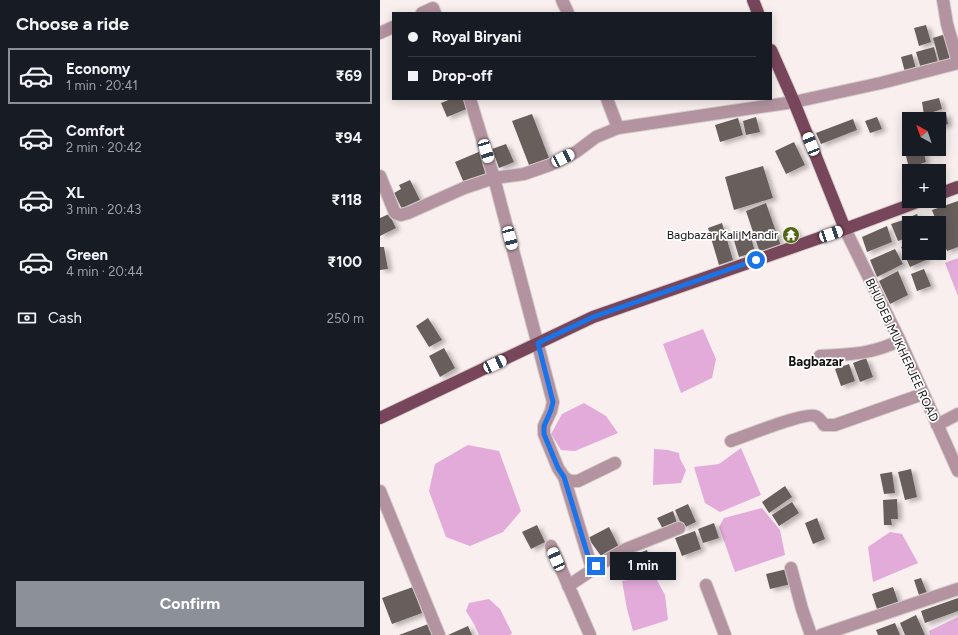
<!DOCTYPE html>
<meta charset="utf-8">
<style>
:root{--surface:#171b24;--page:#242831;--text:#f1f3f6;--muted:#9ea1a6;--line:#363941;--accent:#8c9099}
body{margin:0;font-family:Figtree,sans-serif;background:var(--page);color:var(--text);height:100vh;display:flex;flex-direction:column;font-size:15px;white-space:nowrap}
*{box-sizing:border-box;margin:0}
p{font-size:13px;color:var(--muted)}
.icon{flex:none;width:22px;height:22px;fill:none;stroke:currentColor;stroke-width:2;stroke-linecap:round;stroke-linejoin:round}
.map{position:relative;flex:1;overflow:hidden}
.details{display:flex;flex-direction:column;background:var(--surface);width:380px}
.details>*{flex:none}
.guide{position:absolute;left:12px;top:12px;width:380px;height:88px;border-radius:0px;box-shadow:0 2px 10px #0003;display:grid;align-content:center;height:88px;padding:0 16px;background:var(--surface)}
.needle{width:26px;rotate:320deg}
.tools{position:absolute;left:522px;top:112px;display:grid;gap:8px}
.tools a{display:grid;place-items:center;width:44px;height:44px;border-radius:0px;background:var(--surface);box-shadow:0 2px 10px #0003;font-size:20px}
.end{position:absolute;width:18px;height:18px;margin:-9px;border:5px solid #1a73e8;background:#fff;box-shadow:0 0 0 2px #fff}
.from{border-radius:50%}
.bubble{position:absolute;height:28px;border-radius:0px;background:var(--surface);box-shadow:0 2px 10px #0003;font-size:13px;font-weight:700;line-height:28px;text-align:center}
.car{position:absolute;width:12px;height:24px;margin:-12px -6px;border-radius:5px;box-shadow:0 0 3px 1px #0007;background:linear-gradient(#fff 24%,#345 0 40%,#fff 0 76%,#345 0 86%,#fff 0)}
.guide b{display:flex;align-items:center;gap:14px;height:38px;font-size:15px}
.guide b+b{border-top:1px solid var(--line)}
.guide i{width:10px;height:10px;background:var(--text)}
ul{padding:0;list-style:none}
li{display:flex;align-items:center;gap:12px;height:56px;margin:0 8px 6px;padding:0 8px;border:2px solid transparent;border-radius:0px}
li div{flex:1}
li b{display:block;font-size:15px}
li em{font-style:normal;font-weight:700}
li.on{border-color:var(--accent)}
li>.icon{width:36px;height:36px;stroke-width:1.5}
h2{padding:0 16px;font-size:18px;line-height:48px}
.pay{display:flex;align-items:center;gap:10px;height:44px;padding:0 16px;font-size:15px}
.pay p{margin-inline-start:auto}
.primary-button{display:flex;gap:8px;margin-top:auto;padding:8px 16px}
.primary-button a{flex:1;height:46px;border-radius:0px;background:var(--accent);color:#fff;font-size:16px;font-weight:700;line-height:46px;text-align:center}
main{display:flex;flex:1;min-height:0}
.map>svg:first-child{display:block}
.water{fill:#e2abd9}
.building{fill:#675f5c;filter:url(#shadow)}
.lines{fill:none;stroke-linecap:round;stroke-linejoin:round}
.minor-casing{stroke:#d4cbcb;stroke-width:14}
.major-casing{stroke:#d4cbcb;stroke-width:14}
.minor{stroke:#b2939f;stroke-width:12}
.major{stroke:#78465b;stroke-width:12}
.route{stroke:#1a73e8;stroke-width:5}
.labels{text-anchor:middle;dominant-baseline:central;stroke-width:3.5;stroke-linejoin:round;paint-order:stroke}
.poi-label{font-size:12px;fill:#141111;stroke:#fff;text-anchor:end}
.street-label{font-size:12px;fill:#141111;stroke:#fff}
.neighbourhood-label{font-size:13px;font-weight:bold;fill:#141111;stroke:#fff}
</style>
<main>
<section class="details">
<h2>Choose a ride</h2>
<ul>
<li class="on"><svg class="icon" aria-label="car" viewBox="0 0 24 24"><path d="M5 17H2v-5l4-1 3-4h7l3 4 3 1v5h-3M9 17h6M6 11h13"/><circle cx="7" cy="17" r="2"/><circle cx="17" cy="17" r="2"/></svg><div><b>Economy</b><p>1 min · 20:41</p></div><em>₹69</em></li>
<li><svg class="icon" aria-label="car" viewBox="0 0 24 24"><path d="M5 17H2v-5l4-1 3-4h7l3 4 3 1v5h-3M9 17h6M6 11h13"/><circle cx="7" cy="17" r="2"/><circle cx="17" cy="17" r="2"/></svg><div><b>Comfort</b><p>2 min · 20:42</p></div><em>₹94</em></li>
<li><svg class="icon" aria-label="car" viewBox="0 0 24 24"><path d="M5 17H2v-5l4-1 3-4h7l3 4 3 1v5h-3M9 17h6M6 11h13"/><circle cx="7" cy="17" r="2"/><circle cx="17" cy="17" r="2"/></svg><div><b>XL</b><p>3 min · 20:43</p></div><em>₹118</em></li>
<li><svg class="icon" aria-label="car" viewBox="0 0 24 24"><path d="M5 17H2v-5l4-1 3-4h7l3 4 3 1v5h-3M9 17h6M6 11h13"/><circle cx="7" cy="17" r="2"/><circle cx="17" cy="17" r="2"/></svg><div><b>Green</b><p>4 min · 20:44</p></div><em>₹100</em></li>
</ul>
<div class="pay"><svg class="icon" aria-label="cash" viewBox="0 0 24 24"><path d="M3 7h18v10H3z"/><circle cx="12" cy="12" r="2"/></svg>Cash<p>250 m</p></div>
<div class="primary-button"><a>Confirm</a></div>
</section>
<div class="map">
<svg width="578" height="635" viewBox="0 0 578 635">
<defs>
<filter id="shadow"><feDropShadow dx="4.5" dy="2.5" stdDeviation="2" flood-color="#0004"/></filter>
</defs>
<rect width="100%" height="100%" fill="#f9efef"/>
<path class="water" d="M578,258V296L565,263Z
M323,329L336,359L332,378L301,393L283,344Z
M204,403L226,416L238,433L195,451L181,450L171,434L182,414Z
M88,445L119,451L141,511L123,532L90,546L66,537L49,491L55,464Z
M361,448L381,495L340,512L325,503L314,467L339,464Z
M274,449L288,450L299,453L300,459L306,470L301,483L273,485Z
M382,508L400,530L405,555L355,572L339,527L344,518Z
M510,532L522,534L538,563L493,582L488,547Z
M272,571L285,595L288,620L253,631L247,609L242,581L262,577Z
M109,599L120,609L132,633L130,635H99L94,624L86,611L89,603Z
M578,617V635H550L549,631Z"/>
<path class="building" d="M546,25L551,42L539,46L534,28Z
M569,33L577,58L560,63L553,38Z
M554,47L559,67L542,72L536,52Z
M532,54L537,73L526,76L521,57Z
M559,98L562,109L544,115L542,102Z
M71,99H85L89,108L67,117L61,103Z
M566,113L568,124L559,127V119H551Z
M152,114L169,158L149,165L132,121Z
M376,117L380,132L366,135L363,121Z
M497,117L502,129L490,133L485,121Z
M358,118L363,135L340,142L335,125Z
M473,119L477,130L441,144L436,133Z
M414,142L425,165L406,174L395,151Z
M126,144L134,162L119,168L112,149Z
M534,149H543L546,162L529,168L525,152Z
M101,151L110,172L84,183L75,162Z
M383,166L393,198L354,210L345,177Z
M30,180L41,202L23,211L14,193L21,189L19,185Z
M578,201V247L567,251L559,230V223H557L552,210Z
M386,203L401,246L380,253L366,211Z
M9,214L16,228L0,236V218Z
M537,214L541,223H533L530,217Z
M526,219L529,227V237L518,241L511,224Z
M342,223L353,260L339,265L328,228Z
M507,226L512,242L487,252L482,237Z
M414,227L419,238L409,242L404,231Z
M362,231L365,239L371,237L375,252L359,257L352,234Z
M529,243V253H543L546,260L530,267L521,247Z
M0,247H4L8,269L0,270Z
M515,249L523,264L497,277L490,260Z
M544,269L551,286L537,291L531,274Z
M518,271L528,295L510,304L499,281Z
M48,318L62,340L49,347L36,326Z
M64,348L75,368L60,377L49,356Z
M486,358L493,377L480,382L473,363Z
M469,364L475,381L461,386L455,369Z
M531,469L537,497L525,500L518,472Z
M512,472L515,493L504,494L500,474Z
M405,486L412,497L389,513L382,502Z
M517,499L518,519H511L512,525H504L503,500Z
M412,502L419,513L399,526L392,515Z
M308,504L316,522L303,528L295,510Z
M293,511L298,526L284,531L277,518Z
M437,518L445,539L433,544L425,523Z
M334,523L339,538L323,543L318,529Z
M157,525L165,542L151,549L142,532Z
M229,527L239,547L221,556L208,538Z
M315,531L321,549L302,556L295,538Z
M267,550L272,564L256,570L251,556Z
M407,569L411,584L390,589L386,574Z
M541,578L549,598L541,601L534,580Z
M33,587L42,613L12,624L2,598Z
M513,587L520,607L499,615L492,594Z
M578,598V611L545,623L541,611Z
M536,615L545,635H525L520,623Z
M51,623L55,635H19Z
M515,623L520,635H498L496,630Z
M88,626L92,635H68Z"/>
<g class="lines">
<g class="minor-casing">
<path id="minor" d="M182,0L188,13
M563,0L567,24L578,62
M42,13L53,8L55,13
M0,33L13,27
M90,99L114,178L173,402L171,411L164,426V434L178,468L184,477L190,481H198L235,463
M227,99L238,128
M0,176L15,213L21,215L28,213L84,188L114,178L144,174L170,165L196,152L216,137L238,128L414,102L501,83L578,63
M465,229L520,341L578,471
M440,356C457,355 474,355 490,351C500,349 510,345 520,341
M557,425L578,414
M351,441C365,436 425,412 435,416C439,417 442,422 444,425H455L543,394
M184,477L212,569
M0,491L59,635
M171,546L210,635
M411,568L422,609L431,635
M326,585L345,635
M188,586L230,558L246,549L299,528
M441,635L578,589"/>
</g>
<g class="major-casing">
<path id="major" d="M373,0L378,13
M391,50L414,102L465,229
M559,194L578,187
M0,418L213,317L465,229L540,201"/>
</g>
<use href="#minor" class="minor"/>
<use href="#major" class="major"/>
</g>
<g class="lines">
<path class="route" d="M216,566L212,569L184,477L178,468L164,434V426L171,410L173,402L158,343L213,317L376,260"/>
</g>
<defs>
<g id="temple-disc" transform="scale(0.9)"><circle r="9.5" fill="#526613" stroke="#fff"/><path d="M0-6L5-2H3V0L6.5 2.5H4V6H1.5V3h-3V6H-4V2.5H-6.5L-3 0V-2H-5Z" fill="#fff"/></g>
</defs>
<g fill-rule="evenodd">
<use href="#temple-disc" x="411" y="235"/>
</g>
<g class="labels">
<g class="poi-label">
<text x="398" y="235">Bagbazar Kali Mandir</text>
</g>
<g class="street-label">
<text transform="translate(522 350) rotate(65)">BHUDEB MUKHERJEE ROAD</text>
</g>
<g class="neighbourhood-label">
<text x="436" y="361">Bagbazar</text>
</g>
</g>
</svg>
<div class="tools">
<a><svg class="needle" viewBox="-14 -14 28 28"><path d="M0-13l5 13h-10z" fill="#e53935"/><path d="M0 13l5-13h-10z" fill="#9ea1a6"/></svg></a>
<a>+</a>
<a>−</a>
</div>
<i class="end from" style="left:376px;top:260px"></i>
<i class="end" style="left:216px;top:566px"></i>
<div class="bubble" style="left:230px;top:552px;width:66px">1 min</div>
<i class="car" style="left:431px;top:144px;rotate:338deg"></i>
<i class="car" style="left:106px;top:151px;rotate:163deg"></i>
<i class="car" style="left:183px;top:158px;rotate:63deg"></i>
<i class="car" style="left:451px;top:234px;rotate:71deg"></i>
<i class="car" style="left:130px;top:238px;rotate:165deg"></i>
<i class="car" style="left:115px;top:364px;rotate:65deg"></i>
<i class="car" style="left:176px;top:559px;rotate:336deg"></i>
<div class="guide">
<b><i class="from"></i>Royal Biryani</b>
<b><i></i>Drop-off</b>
</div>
</div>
</main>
